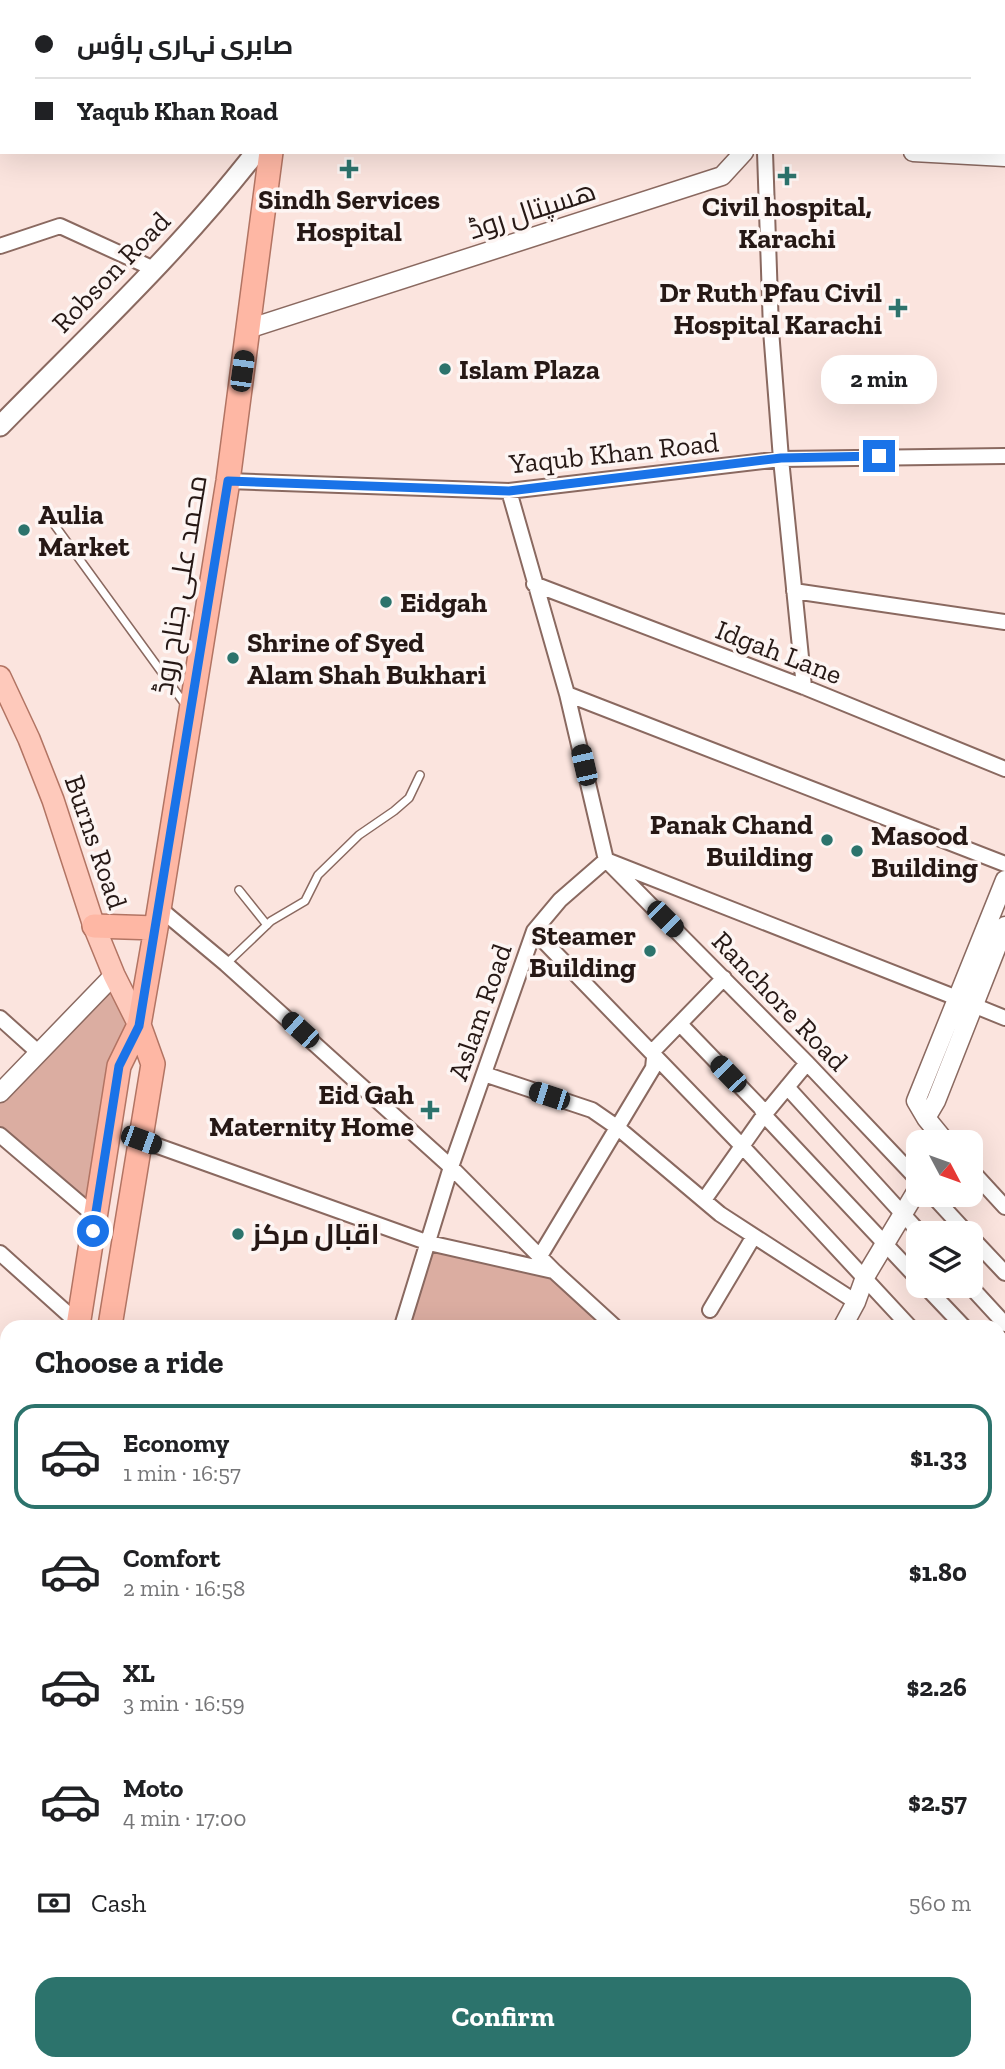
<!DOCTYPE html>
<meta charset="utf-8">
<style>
:root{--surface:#fff;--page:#f6f6f6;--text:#202124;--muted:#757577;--line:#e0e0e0;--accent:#2c736c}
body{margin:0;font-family:"Zilla Slab",Cairo,serif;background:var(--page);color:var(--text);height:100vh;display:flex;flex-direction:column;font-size:26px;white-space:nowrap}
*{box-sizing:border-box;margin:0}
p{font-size:23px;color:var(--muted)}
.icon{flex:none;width:38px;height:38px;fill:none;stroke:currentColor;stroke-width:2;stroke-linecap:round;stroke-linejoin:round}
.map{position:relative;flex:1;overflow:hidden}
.drawer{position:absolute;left:0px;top:1320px;width:1006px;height:751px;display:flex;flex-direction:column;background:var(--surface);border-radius:21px 21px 0 0;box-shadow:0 7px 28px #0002}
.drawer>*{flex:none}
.guide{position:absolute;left:0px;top:0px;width:1006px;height:154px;box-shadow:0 7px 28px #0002;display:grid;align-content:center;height:154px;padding:0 35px;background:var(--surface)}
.needle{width:46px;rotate:131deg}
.buttons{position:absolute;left:906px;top:1130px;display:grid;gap:14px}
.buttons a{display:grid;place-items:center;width:77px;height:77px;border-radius:14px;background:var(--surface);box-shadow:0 7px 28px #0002;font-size:35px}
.end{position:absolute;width:32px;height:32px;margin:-16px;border:9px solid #1a73e8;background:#fff;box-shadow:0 0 0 4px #fff}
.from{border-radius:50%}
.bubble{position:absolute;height:49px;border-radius:21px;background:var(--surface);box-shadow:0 7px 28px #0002;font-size:23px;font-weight:700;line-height:49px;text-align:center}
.car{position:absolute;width:21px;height:42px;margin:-21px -10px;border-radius:9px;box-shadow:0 0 5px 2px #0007;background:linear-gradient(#222 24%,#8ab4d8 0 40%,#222 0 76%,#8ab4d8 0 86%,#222 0)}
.guide b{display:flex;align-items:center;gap:24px;height:66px;font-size:26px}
.guide b+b{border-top:2px solid var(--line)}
.guide i{width:18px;height:18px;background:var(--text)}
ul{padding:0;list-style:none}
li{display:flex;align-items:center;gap:21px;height:105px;margin:0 14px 10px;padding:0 21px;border:4px solid transparent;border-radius:21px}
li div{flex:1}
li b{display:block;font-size:26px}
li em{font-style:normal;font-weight:700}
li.active{border-color:var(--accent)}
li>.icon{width:63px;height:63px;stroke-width:1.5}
h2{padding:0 35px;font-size:32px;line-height:84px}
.pay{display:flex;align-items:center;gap:18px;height:77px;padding:0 35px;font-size:26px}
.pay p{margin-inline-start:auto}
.primary-button{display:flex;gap:14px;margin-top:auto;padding:14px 35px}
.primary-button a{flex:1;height:80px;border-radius:21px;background:var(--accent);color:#fff;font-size:28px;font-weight:700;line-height:80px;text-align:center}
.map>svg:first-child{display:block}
.green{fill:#dbada1}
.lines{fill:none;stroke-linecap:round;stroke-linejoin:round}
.stream{stroke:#8c675d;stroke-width:5}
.service-casing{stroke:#8a6960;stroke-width:10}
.minor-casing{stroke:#8a6960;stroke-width:18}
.tertiary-casing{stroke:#8a6960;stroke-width:21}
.secondary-casing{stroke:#8a6960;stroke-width:23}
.primary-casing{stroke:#b27463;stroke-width:24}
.trunk-casing{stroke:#b27463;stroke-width:26}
.service{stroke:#fff;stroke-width:7}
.minor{stroke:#fff;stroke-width:14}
.tertiary{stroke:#fff;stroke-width:18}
.secondary{stroke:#fff;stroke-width:19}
.primary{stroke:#fec9bb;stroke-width:21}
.trunk{stroke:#feb7a4;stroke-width:23}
.route{stroke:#1a73e8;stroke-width:9}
.poi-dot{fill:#2c736c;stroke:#fdf5f3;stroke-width:2.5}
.labels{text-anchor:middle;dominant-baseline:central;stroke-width:7;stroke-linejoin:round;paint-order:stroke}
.poi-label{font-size:28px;font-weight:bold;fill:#261815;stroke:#fdf5f3;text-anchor:start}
.street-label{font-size:28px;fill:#261815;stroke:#fdf5f3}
</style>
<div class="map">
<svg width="1005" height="2069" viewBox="0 0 1005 2069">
<rect width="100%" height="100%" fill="#fbe4de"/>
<path class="green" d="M114,975L139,1025L96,1217L0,1135V1093Z
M429,1243L555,1272L614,1326H402Z"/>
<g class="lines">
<path class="stream" d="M762,2063L766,2069"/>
<g class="service-casing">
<path id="service" d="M0,113L2,114
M48,516L187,707
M239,890L267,925
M226,964L271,921L305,901L318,875L359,835L394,811L409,798L420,775"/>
</g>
<g class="minor-casing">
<path id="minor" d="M64,0L69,2
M9,2V0
M0,39L2,32
M765,152L771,330L781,459L804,687
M0,246L60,226L154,269
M228,481L509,491L781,459L1005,456
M509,491L567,694L606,860L807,1063L919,1181
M534,584L804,687L1005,769
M794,591L1005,622
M567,694L1005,864
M159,908L226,964L451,1167L555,1272L614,1326
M534,931L741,1145L909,1326
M973,1005L1005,1018
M0,1018L39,1053
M680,1024L761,1108L764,1115L919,1280
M484,1074L592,1110L618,1128L720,1214L856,1302
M787,1087L921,1234
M0,1135L96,1217
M141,1140L429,1243L553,1271
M971,1170L1005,1207
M932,1195L968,1234
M704,1200L764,1115L807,1063
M971,1237L1005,1273
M0,1253L78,1323
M540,1256L653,1068L655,1049L724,978
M925,1286L963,1326
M970,1286L1005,1324
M710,1310L754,1236
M402,1326L451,1167L534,931L560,900L606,860L957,998
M999,1365L1005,1371
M999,1428L1005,1434
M999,1512L1005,1519
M999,1579L1005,1586
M0,1611L7,1617
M999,1622L1005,1617
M999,1636L1005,1643
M999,1743L1005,1757
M999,1880L1005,1873
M999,1895L1005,1897
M999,1956L1005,1958
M999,2026L1005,2028
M633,2063L661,2069
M732,2063L735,2069
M821,2063L835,2069
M959,2063L974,2069
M885,2069L888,2063"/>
</g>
<g class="tertiary-casing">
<path id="tertiary" d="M913,152L1005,157
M248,329L722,176L744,152
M0,1093L114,975
M926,1118L936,1101L1005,926
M943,1143L944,1140L926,1118L916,1101L1005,880
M843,1326L856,1302L865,1277L919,1187
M999,1482L1005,1476
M0,1491L7,1497
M356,2069L357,2063"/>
</g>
<g class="secondary-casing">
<path id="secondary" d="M0,426C87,337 179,251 256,152"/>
</g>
<g class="primary-casing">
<path id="primary" d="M0,677L29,739L53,800L94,926L114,975L139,1025"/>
</g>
<g class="trunk-casing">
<path id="trunk" d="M291,2L292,0
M94,926L156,928
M78,1326L119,1066L139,1025L156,928L228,481L271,152
M110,1326L153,1064L139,1025
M0,1860L7,1808
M5,2069L7,2052"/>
</g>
<use href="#service" class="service"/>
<use href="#minor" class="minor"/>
<use href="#tertiary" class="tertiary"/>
<use href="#secondary" class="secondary"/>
<use href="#primary" class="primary"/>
<use href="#trunk" class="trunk"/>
</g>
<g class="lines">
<path class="route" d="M93,1231L119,1066L139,1026L228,481L509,491L781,458L879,456"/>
</g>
<g class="poi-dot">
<path d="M345.5 158.5h7v7h7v7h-7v7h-7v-7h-7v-7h7z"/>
<path d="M783.5 165.5h7v7h7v7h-7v7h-7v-7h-7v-7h7z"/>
<path d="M894.5 297.5h7v7h7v7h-7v7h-7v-7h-7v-7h7z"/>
<circle cx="445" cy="369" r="7"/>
<circle cx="24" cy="530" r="7"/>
<circle cx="386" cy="602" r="7"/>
<circle cx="233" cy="658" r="7"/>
<circle cx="827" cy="840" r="7"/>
<circle cx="857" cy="851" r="7"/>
<circle cx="650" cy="951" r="7"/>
<path d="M426.5 1099.5h7v7h7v7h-7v7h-7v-7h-7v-7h7z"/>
<circle cx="238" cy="1234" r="7"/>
</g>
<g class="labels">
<g class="poi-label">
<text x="349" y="199" text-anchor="middle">Sindh Services<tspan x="349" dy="32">Hospital</tspan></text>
<text x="787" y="206" text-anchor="middle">Civil hospital,<tspan x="787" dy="32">Karachi</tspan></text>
<text x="882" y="292" text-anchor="end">Dr Ruth Pfau Civil<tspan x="882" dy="32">Hospital Karachi</tspan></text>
<text x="459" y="369">Islam Plaza</text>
<text x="38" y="514">Aulia<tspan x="38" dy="32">Market</tspan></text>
<text x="400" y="602">Eidgah</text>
<text x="247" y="642">Shrine of Syed<tspan x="247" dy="32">Alam Shah Bukhari</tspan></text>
<text x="813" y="824" text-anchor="end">Panak Chand<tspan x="813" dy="32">Building</tspan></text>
<text x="871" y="835">Masood<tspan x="871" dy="32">Building</tspan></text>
<text x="636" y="935" text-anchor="end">Steamer<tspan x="636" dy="32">Building</tspan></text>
<text x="414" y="1094" text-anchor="end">Eid Gah<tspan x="414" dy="32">Maternity Home</tspan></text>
<text x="252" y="1234">اقبال مرکز</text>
</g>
<g class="street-label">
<text transform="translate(532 210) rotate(-18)">ھسپتال روڈ</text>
<text transform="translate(111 272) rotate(-46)">Robson Road</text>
<text transform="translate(614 453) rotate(-6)">Yaqub Khan Road</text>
<text transform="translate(180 585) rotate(-81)">محمد علی جناح روڈ</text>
<text transform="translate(779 652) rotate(21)">Idgah Lane</text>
<text transform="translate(96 842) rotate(71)">Burns Road</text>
<text transform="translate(780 1001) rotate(46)">Ranchore Road</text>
<text transform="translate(480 1012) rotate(-71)">Aslam Road</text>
</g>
</g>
</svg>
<div class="buttons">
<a><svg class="needle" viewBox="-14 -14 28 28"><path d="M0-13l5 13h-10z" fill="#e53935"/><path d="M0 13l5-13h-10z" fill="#757577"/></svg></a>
<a><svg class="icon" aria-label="layers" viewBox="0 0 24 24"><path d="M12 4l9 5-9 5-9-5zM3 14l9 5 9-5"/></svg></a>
</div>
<i class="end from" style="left:93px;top:1231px"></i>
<i class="end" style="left:879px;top:456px"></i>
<div class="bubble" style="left:821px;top:355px;width:116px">2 min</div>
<i class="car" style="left:242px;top:371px;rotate:8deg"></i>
<i class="car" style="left:584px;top:765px;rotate:347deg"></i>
<i class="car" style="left:665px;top:919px;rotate:135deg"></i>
<i class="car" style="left:300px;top:1030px;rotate:312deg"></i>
<i class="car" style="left:728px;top:1074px;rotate:316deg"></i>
<i class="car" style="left:549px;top:1096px;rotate:288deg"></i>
<i class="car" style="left:141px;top:1140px;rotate:110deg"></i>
<div class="guide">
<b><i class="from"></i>صابری نہاری ہاؤس</b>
<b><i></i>Yaqub Khan Road</b>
</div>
<section class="drawer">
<h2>Choose a ride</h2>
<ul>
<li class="active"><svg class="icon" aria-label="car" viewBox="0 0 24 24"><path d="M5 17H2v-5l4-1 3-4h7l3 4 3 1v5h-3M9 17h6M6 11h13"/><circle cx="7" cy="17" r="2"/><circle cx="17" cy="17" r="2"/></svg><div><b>Economy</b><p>1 min · 16:57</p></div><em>$1.33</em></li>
<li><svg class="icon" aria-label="car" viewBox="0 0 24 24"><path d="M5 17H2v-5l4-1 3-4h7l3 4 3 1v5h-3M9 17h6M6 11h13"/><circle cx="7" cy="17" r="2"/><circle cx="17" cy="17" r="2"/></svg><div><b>Comfort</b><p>2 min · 16:58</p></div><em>$1.80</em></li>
<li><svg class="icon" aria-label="car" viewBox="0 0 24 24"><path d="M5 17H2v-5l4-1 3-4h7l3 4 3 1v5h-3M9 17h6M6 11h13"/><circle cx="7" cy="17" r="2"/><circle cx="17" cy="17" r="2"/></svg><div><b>XL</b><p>3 min · 16:59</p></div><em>$2.26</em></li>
<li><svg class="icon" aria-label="car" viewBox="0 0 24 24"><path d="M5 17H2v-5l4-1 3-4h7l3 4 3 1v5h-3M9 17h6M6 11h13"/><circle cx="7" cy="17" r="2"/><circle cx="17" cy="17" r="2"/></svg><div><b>Moto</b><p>4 min · 17:00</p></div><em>$2.57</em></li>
</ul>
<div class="pay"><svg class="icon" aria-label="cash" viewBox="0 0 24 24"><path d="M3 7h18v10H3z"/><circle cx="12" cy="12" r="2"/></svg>Cash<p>560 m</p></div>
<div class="primary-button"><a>Confirm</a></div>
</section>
</div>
